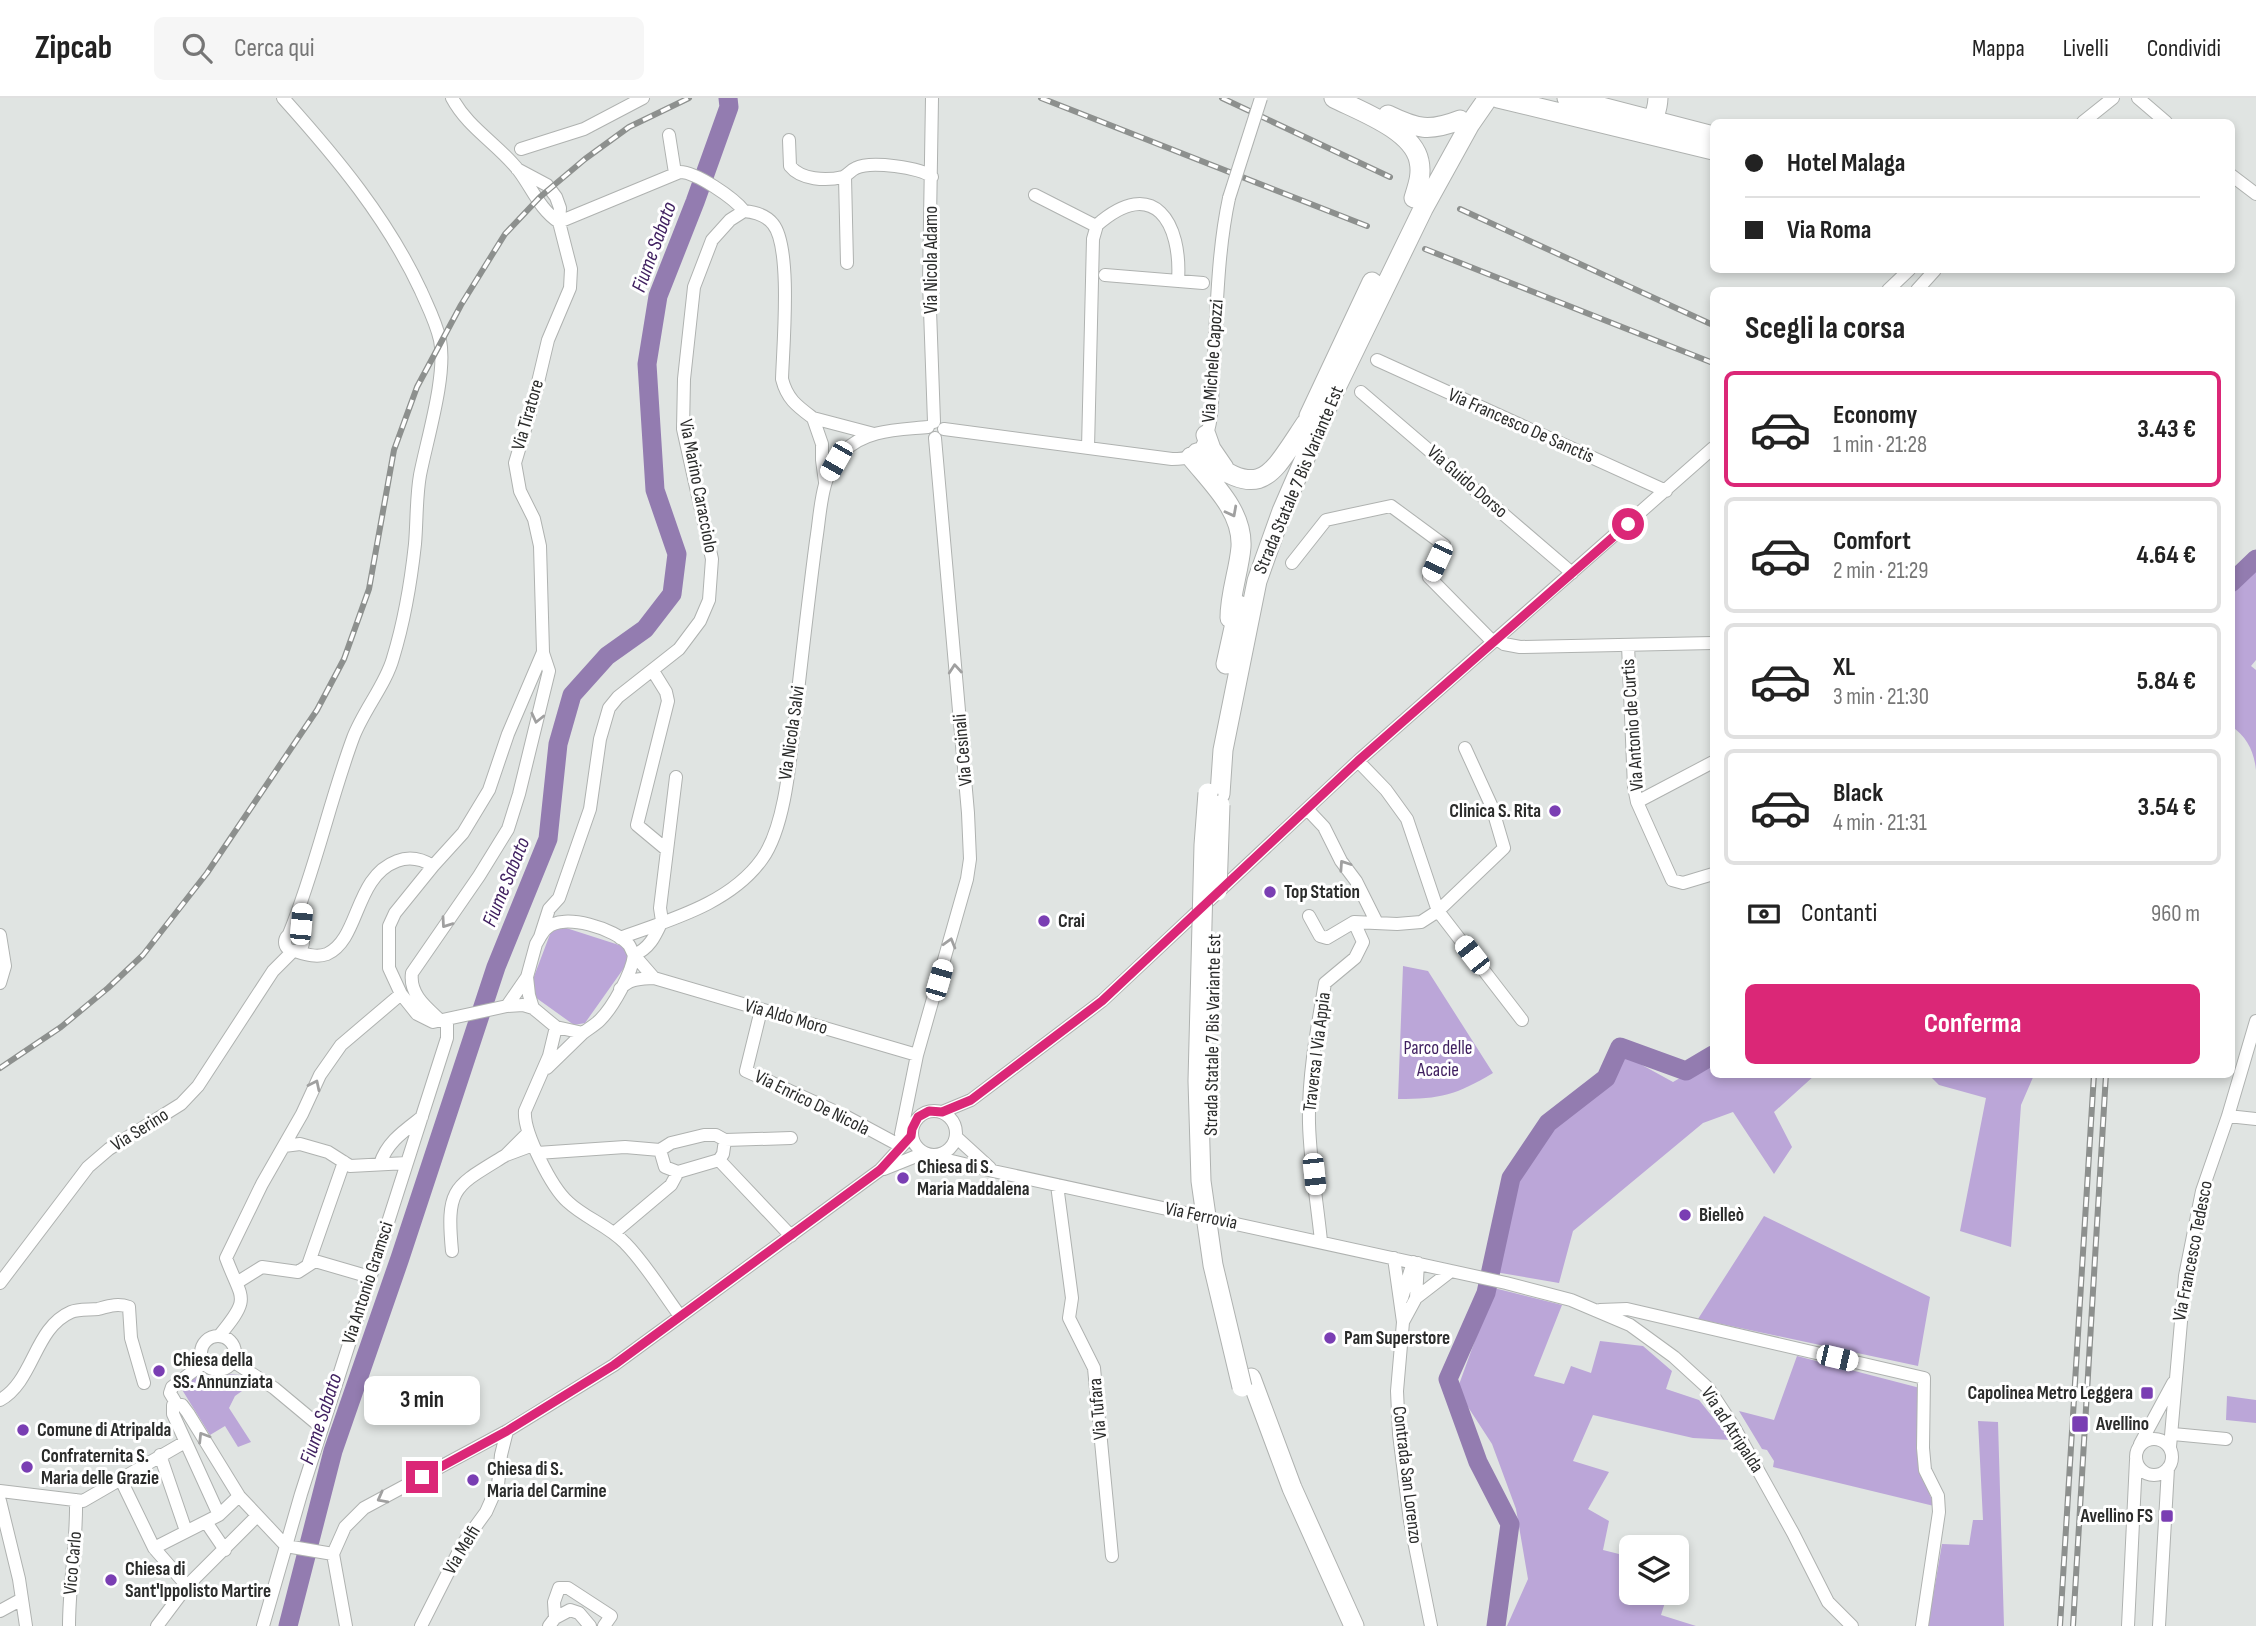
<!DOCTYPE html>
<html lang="it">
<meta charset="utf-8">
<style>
:root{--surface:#fff;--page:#f6f6f6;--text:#222;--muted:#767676;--line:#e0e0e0;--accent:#db2777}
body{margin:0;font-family:"Sofia Sans Condensed",sans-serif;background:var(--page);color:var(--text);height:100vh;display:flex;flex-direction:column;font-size:26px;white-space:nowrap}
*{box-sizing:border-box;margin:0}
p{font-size:23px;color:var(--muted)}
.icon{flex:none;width:38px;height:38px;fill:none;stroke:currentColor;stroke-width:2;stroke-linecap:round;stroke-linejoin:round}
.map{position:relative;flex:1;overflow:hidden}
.panel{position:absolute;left:1710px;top:189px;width:525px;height:791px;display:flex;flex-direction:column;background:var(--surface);border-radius:10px;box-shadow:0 4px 10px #0003}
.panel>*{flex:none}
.hud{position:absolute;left:1710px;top:21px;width:525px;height:154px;border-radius:10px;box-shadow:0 4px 10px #0003;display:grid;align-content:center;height:154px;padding:0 35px;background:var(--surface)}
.controls{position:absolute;left:1619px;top:1437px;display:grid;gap:14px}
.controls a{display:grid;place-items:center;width:70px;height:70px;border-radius:10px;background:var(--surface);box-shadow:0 4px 10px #0003;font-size:35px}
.end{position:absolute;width:32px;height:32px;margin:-16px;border:9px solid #db2777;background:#fff;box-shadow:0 0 0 4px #fff}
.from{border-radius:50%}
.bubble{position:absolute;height:49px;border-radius:10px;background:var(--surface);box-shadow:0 4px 10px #0003;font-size:23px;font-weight:700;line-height:49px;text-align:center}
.car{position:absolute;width:21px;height:42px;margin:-21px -10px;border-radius:9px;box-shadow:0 0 5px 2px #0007;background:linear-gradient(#fff 24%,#345 0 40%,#fff 0 76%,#345 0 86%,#fff 0)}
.hud b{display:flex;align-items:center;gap:24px;height:66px;font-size:26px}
.hud b+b{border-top:2px solid var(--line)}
.hud i{width:18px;height:18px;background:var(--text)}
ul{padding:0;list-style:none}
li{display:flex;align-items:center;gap:21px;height:116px;margin:0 14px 10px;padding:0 21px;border:4px solid var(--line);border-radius:10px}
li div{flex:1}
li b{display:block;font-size:26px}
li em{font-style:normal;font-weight:700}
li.on{border-color:var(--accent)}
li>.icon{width:63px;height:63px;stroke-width:1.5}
h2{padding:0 35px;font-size:32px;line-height:84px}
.pay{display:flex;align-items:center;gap:18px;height:77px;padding:0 35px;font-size:26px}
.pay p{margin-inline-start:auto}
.button{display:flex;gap:14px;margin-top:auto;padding:14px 35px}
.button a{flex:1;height:80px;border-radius:10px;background:var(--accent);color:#fff;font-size:28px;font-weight:700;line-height:80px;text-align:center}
header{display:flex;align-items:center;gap:42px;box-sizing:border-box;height:98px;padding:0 35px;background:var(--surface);border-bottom:2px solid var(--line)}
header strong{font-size:33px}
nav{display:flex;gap:38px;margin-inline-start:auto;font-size:24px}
.search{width:490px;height:63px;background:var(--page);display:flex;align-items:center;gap:18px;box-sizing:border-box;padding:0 24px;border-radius:10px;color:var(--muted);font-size:26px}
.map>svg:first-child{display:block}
.green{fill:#bba6d8}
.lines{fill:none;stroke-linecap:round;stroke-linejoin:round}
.river{stroke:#937cb0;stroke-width:19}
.minor-casing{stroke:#afb2b0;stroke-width:14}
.highway-casing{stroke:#afb2b0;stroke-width:21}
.minor{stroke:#fff;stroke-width:12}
.highway{stroke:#fff;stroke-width:19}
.rail-casing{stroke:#8d908e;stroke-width:6}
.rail{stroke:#fff;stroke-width:3.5;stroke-dasharray:10;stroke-linecap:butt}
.minor-bridge-casing{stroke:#afb2b0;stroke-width:14;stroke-linecap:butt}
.highway-bridge-casing{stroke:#afb2b0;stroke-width:21;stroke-linecap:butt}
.minor-bridge{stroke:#fff;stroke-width:12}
.highway-bridge{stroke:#fff;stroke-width:19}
.oneway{stroke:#a0a0a0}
.route{stroke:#db2777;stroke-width:9}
.poi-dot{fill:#7a3eb3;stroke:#fff;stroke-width:2.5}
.labels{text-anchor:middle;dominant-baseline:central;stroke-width:6;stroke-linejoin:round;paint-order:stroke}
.street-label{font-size:19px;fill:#2b2c2b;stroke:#fff}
.poi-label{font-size:19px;font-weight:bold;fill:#2b2c2b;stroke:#fff;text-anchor:start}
.park-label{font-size:19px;fill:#3f1f5f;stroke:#fff}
.water-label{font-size:21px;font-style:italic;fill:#412161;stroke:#fff}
</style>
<header>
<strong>Zipcab</strong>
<div class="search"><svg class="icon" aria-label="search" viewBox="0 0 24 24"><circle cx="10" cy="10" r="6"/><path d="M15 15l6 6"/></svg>Cerca qui</div>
<nav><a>Mappa</a><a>Livelli</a><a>Condividi</a></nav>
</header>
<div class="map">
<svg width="2256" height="1528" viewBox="0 0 2256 1528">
<rect width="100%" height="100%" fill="#e0e4e2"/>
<path class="green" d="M2256,461V562L2251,568L2256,572V672C2254,653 2247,639 2231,628V485Z
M563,829L619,847L627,851L631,860L585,925L574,927L535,899L530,889L552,831Z
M1403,868L1428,873L1493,975C1456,997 1441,1001 1398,1001Z
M1622,956L1673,984L1713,961V976L1815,977L1774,1014L1792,1049L1774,1076L1733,1014L1703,1025L1573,1133L1559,1185L1495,1174L1516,1084L1548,1030L1609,984Z
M1929,977H2034L2021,1007L2011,1149L1960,1133L1986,1000L1939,987Z
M1764,1118L1930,1199L1918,1268L1698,1221Z
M1494,1190L1562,1207L1534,1278L1564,1286L1571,1268L1591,1275L1600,1243L1643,1248L1672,1273L1666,1291L1699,1302L1731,1342L1693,1340L1593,1317L1573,1363L1609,1374L1588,1411L1609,1423L1603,1452L1631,1459V1494L1668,1495L1661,1517L1696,1528H1507L1528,1481L1516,1411L1492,1346L1457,1292Z
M1797,1258L1920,1290L1922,1375L1934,1408L1773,1369L1774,1363L1767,1352L1762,1351L1739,1313L1774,1322Z
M224,1276L242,1277L249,1288L235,1298L229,1310L251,1344L238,1349L225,1328L210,1337L181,1290L197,1278Z
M2227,1298L2256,1302V1325L2226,1322Z
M1978,1323L1998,1324L2004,1528H1928L1942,1446L1969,1447L1973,1422H1983Z"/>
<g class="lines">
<path class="river" d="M2231,485L2256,461
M288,1528L333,1353L400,1160L496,869L548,741L558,646L572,597L607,558L645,531L672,496L677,456L655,392L647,266L658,198L695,104L729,9L728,0
M1496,1528L1510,1426L1478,1364L1448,1281L1486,1195L1511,1080L1548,1025L1606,980L1620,949L1686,973L1713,957"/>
<g class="minor-casing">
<path id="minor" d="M283,0C336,59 387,120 421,193C428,209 436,224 440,242C447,277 427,341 420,377C416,400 417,423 415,446C411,483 404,524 393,560C386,586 363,613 353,640C329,705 315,773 289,836
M452,0C468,30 498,46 519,73C532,90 540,112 559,124
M932,0L929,184L934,324
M2138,0L2166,24
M2083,24L2113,0
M669,37L675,75
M789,42L790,68C801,82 826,83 843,79C848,77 851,72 856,70C870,63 921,69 932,79
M521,51L584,31L643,0
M2231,77L2256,96
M845,79L847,165
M1035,97L1096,128
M744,113C755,114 766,117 773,126C792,149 783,248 782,281C787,301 797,308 813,320
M559,124L680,74C696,74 734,100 744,113
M1105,177L1203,185
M1888,192L1909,172
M1917,192L1935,172
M1377,262L1666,393
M1361,294L1572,475
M944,331L1172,361C1185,361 1197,360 1203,346C1214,325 1212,295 1213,272C1217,215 1217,156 1229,100
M1088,350L1093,141L1097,127C1154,77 1182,125 1178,183
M825,384L822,362V346L813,320L874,336
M1292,465L1326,422L1391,408L1444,447L1429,479L1493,544
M1497,541L1504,546L1520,549L1713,545
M1628,547L1634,689L1637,704L1672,782L1683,785L1713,776
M653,573L666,594L668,603L637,727L667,752
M1358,663L1386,692L1407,721L1438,813L1522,922
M1637,704L1713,664
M1307,711L1324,729L1341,763L1356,783L1377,825
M433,768L463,735L489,692L508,636L543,554L540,448L534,421L520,393L515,365L534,301L548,242L570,190L571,171L559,124L560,110L556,99L547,87L517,71
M1309,818L1320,838L1327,840L1354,824L1397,826L1421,824L1438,813L1504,750L1492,709L1465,650
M662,823L660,810L676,679
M285 844a9 9 0 1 1 18 0a9 9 0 1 1-18 0Z
M0,837L5,868L0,885
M540,839C542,836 544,832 547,830C563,814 616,831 629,847C631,850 632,854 634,857C632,875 613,909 600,922C595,927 588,931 583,935L556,929L533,910L529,897L527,879L536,846L540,839L549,811L559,800L590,711L600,641L609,610L618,599L679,551L700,523L709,502L712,461L683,331L684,281L694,189L712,142L730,122L744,113
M620,840C669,822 730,806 762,761C788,725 791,646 797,602C803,549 809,496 816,443C821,413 820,377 843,354C866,331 898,332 928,329
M295,853C305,856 316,860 327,856C360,841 354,779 397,763C410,758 422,761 433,768L395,815L389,828V870L401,896L417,916L433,924L507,908L523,907L533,910
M654,880L634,857C650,850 655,838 662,823
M620,891C630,880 641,881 654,880L917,957
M507,908L527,879
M761,912L746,973L845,1018L897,1046
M440,922C426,909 409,896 412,875L479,778L508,731L519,696L549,573L543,555
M556,929L549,958L525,1013C523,1034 552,1090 568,1104C585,1120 609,1128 625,1145C645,1165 663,1195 680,1218
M547,970L583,935
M912 1035a22 22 0 1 1 44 0a22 22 0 1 1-44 0Z
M942,1014L971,1002L1102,903L1358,663L1713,350
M2228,1018L2256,1021
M528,1035L506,1057L533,1047
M901,1036L917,957L967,781L970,761L968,715L935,340
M956,1039L990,1070
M284,1048L300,1046L328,1054L350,1068L407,1065
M660,1052L665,1069L678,1074L719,1062L723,1056L725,1042
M537,1055L625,1049L660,1052L671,1045L704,1037H716L725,1042L791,1040
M931,1058L993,1073L1506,1185L1571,1202L1630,1227L1674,1259L1709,1291L1734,1329L1793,1435L1828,1504L1852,1528
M719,1062L791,1138
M380,1066C387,1044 404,1033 422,1019
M884,1071L924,1055
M1057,1087L1072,1200L1069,1220L1094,1270L1112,1458
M614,1135L671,1087L678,1074
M1321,1143C1317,1104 1310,1064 1309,1025C1308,978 1317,931 1325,885L1355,860L1363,844L1354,824
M452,1153C446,1089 454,1089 506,1057
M1394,1160L1403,1224L1397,1293L1399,1336L1410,1423L1431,1528
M308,1167L344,1064
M238,1184L262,1169L298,1174L315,1163L370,1179
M0,1185L88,1069L109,1051L181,1006L198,988L273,873L293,853
M1402,1200L1413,1164
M1416,1200L1451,1173
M1600,1212L1627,1211L1924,1280L1923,1350L1925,1372L1938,1398L1939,1414L1922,1528
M1403,1224L1416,1200L1418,1165
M201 1255a17 17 0 1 1 34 0a17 17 0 1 1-34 0Z
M219,1238C252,1198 242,1203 226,1160L262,1086L302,1016L320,977L341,947L401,896
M234,1264L274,1290L322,1330
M0,1302C34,1283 34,1230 71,1214C78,1211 89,1212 98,1211C109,1208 118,1205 129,1209L131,1240L144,1285
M176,1305L170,1295L172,1289L204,1265
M2173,1336L2226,1341
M2136 1359a18 18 0 1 1 36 0a18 18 0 1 1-36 0Z
M2140,1346L2173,1285
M2170,1349L2185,1178L2202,1093L2228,1018L2256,923
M160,1357L186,1433
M121,1382L154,1450L187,1488
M0,1393L83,1403L185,1344
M239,1398L219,1417L173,1316V1307H182L188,1315L239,1398L286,1448L333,1456
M0,1403L19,1481L26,1528
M206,1424L225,1452
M154,1450L219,1417
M0,1513L22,1501
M555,1520L554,1504L559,1490H568L611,1518L604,1528
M69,1528C69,1486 77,1445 76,1402
M157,1528L187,1488L257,1418
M263,1528L301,1396L447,940V921
M346,1528L333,1456L345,1429L364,1410L507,1333L614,1267L880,1072L911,1038L903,1030
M421,1528L462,1447L486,1414L498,1387L501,1357L507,1333
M549,1528L555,1520L570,1512L579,1515L590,1528
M2128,1528L2136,1362
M2159,1528L2168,1370"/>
</g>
<g class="highway-casing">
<path id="highway" d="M1334,0C1360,13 1413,32 1419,63C1422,76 1418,87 1414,100
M1498,0L1713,52
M1567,0L1713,38
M1388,17C1417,31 1429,34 1460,22
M1626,26C1647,32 1657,21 1658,0
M1309,318L1372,184
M1206,337L1211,351L1224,370
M1197,355C1262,403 1268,382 1306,325
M1191,359C1212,385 1243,413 1241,449C1239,473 1230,495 1230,520
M1226,566L1239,507
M1220,696L1223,652L1257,483L1282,413L1332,298L1423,111L1470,26L1488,0
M1251,1280L1292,1390L1354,1528"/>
</g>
<use href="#minor" class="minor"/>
<use href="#highway" class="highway"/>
<g class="rail-casing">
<path id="rail" d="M1041,0L1367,128
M1222,0L1390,79
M1460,111L1713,227
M1425,151L1713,265
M0,970L61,929L108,890L143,857L207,775L317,612L344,561L369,491L394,352L417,289L461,207L505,136L540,99L585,61L629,29L689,0
M2060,1528L2094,976
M2073,1528L2106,976"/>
</g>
<use href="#rail" class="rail"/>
<g class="minor-bridge-casing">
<path id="minor-bridge" d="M1229,100L1261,0"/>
</g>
<g class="highway-bridge-casing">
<path id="highway-bridge" d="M1208,695L1204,747L1198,983L1201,1083L1213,1167L1242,1289
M1217,793L1220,707"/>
</g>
<use href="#minor-bridge" class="minor-bridge"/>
<use href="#highway-bridge" class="highway-bridge"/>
</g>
<defs><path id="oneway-chevron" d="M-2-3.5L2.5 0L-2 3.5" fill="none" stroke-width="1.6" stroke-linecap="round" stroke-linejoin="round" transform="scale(1.75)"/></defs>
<g class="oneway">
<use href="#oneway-chevron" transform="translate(1232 414) rotate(62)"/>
<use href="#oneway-chevron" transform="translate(955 571) rotate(-95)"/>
<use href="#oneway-chevron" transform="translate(537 620) rotate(103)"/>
<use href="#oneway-chevron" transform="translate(1344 767) rotate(-124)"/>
<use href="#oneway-chevron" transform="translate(446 825) rotate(125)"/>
<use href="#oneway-chevron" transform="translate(950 845) rotate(-74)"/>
<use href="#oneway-chevron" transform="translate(315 987) rotate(-64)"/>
<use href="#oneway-chevron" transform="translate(203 1339) rotate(-122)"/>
<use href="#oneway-chevron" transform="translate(382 1400) rotate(152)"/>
</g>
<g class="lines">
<path class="route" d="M422,1379L507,1333L614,1267L880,1072L911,1038L912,1031L918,1019L929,1013L942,1014L971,1002L1102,903L1358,663L1628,426"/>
</g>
<g class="poi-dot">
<circle cx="1555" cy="713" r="7"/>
<circle cx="1270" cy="794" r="7"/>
<circle cx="1044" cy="823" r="7"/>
<circle cx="903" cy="1080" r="7"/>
<circle cx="1685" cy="1117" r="7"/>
<circle cx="1330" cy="1240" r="7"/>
<circle cx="159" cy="1273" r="7"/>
<rect x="2140" y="1288" width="14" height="14" rx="3.5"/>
<rect x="2071" y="1317" width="18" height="18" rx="3.5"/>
<circle cx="23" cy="1332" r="7"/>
<circle cx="27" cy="1369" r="7"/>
<circle cx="473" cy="1382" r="7"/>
<rect x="2160" y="1411" width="14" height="14" rx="3.5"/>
<circle cx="111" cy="1482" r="7"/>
</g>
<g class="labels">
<g class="street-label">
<text transform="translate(931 162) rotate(-90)">Via Nicola Adamo</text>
<text transform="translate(1213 263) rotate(-86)">Via Michele Capozzi</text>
<text transform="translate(528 317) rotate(-74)">Via Tiratore</text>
<text transform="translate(1521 328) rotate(24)">Via Francesco De Sanctis</text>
<text transform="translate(1299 382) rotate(-67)">Strada Statale 7 Bis Variante Est</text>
<text transform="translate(1467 384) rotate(41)">Via Guido Dorso</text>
<text transform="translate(698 388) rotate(79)">Via Marino Caracciolo</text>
<text transform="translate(1633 627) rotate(-94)">Via Antonio de Curtis</text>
<text transform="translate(792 635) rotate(-82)">Via Nicola Salvi</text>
<text transform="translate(963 652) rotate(-95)">Via Cesinali</text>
<text transform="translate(786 919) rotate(16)">Via Aldo Moro</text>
<text transform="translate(1213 937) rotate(-89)">Strada Statale 7 Bis Variante Est</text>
<text transform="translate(1317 954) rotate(-83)">Traversa I Via Appia</text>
<text transform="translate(812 1005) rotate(26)">Via Enrico De Nicola</text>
<text transform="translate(140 1032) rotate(-32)">Via Serino</text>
<text transform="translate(1201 1118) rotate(12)">Via Ferrovia</text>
<text transform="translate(2193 1153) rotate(-79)">Via Francesco Tedesco</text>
<text transform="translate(368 1185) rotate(-72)">Via Antonio Gramsci</text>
<text transform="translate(1098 1311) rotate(-95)">Via Tufara</text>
<text transform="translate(1732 1332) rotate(57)">Via ad Atripalda</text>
<text transform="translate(1407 1377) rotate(83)">Contrada San Lorenzo</text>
<text transform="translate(462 1452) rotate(-59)">Via Melfi</text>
<text transform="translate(73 1465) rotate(-85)">Vico Carlo</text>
</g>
<g class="poi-label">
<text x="1541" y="713" text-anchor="end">Clinica S. Rita</text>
<text x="1284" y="794">Top Station</text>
<text x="1058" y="823">Crai</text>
<text x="917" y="1069">Chiesa di S.<tspan x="917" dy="22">Maria Maddalena</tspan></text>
<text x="1699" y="1117">Bielleò</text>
<text x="1344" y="1240">Pam Superstore</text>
<text x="173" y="1262">Chiesa della<tspan x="173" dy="22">SS. Annunziata</tspan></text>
<text x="2133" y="1295" text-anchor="end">Capolinea Metro Leggera</text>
<text x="2096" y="1326">Avellino</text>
<text x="37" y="1332">Comune di Atripalda</text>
<text x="41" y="1358">Confraternita S.<tspan x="41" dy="22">Maria delle Grazie</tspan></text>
<text x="487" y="1371">Chiesa di S.<tspan x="487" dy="22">Maria del Carmine</tspan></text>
<text x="2153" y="1418" text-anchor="end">Avellino FS</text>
<text x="125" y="1471">Chiesa di<tspan x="125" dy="22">Sant'Ippolisto Martire</tspan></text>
</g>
<g class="park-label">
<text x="1438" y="950">Parco delle<tspan x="1438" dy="22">Acacie</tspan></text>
</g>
<g class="water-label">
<text transform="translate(654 149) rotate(-70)">Fiume Sabato</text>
<text transform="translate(506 784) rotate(-68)">Fiume Sabato</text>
<text transform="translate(321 1321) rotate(-72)">Fiume Sabato</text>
</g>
</g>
</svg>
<div class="controls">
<a><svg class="icon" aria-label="layers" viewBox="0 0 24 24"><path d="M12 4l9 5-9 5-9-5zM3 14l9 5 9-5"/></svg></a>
</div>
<i class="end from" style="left:1628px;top:426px"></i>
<i class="end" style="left:422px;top:1379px"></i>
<div class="bubble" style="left:364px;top:1278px;width:116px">3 min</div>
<i class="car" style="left:836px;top:363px;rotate:210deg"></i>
<i class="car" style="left:1437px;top:463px;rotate:205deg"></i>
<i class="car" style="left:301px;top:826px;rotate:5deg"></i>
<i class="car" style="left:1472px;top:857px;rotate:322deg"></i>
<i class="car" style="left:939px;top:882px;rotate:16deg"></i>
<i class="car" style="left:1314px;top:1076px;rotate:174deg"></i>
<i class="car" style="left:1837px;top:1260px;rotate:103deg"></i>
<div class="hud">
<b><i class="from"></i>Hotel Malaga</b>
<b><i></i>Via Roma</b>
</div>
<section class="panel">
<h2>Scegli la corsa</h2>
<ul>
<li class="on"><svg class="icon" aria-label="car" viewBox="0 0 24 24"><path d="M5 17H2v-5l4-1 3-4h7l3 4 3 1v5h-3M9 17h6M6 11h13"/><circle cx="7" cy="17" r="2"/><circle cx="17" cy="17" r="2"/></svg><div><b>Economy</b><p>1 min · 21:28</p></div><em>3.43 €</em></li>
<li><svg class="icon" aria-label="car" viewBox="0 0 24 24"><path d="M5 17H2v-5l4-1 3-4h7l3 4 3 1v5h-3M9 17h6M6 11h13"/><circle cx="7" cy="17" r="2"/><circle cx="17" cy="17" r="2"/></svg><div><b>Comfort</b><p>2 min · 21:29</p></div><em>4.64 €</em></li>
<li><svg class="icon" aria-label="car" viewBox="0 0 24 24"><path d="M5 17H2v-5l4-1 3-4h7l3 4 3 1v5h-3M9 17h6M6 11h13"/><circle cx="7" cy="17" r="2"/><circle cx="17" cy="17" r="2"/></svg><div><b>XL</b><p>3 min · 21:30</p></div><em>5.84 €</em></li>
<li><svg class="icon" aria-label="car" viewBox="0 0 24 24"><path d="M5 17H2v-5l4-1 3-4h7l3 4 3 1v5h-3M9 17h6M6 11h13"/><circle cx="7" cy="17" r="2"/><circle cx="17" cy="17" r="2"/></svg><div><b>Black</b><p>4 min · 21:31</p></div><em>3.54 €</em></li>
</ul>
<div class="pay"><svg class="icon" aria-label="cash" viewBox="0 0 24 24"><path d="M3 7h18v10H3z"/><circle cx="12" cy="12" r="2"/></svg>Contanti<p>960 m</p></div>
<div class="button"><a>Conferma</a></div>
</section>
</div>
